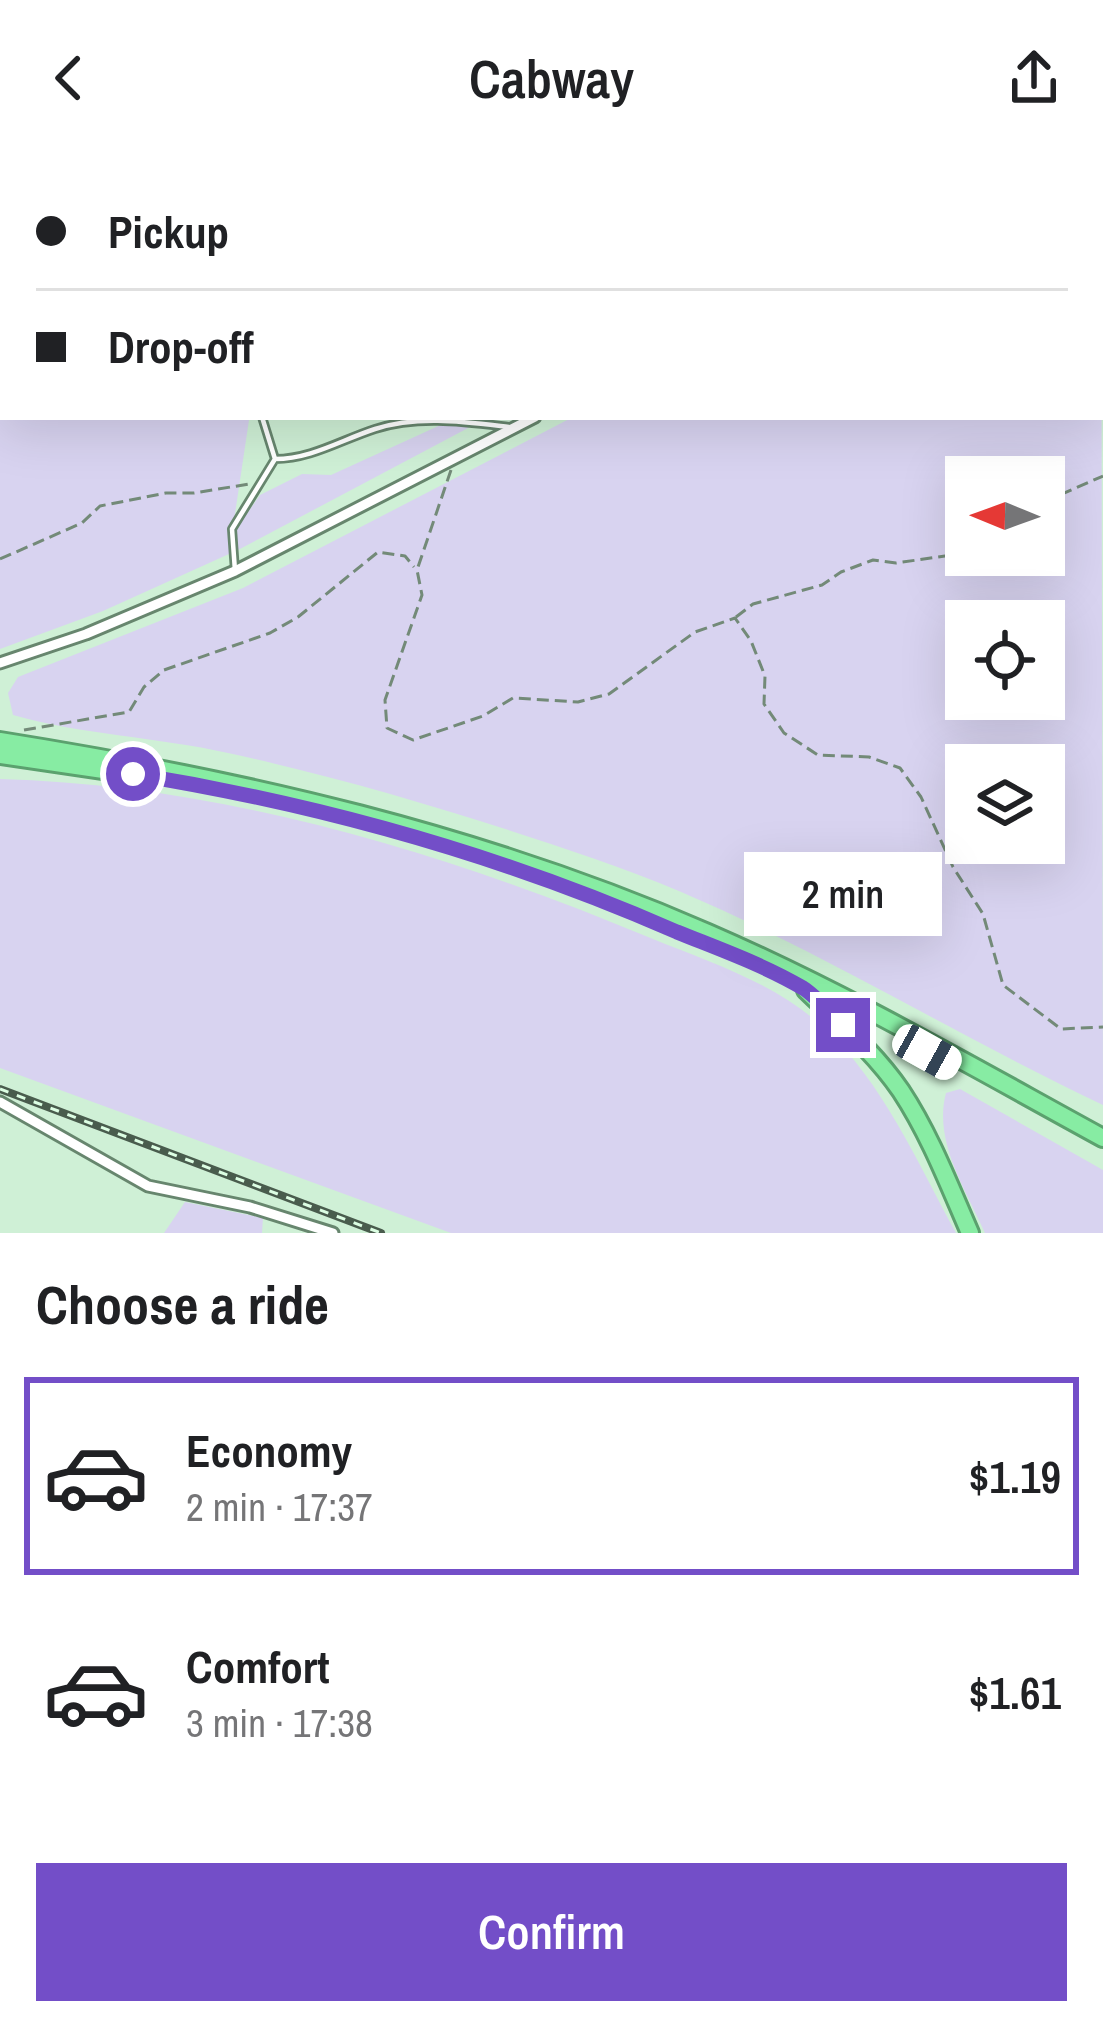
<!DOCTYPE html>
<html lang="en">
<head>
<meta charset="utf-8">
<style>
	:root { --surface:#fff; --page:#f6f6f6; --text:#202124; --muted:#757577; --line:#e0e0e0; --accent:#734ec8 }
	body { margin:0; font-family:"Archivo Narrow",sans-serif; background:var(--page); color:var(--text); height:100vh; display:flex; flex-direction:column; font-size:45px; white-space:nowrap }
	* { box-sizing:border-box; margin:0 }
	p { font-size:39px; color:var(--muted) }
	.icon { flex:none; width:66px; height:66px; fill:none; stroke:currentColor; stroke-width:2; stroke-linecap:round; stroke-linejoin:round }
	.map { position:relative; height:1077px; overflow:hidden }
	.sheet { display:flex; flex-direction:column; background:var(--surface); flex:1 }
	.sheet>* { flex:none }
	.banner { position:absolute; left:0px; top:0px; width:1104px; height:264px; box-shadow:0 12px 48px #0002; display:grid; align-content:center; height:264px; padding:0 36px; background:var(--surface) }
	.needle { width:78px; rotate:271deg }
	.buttons { position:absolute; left:945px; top:300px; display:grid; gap:24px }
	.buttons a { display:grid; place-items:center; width:120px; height:120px; border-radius:0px; background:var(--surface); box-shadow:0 12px 48px #0002; font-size:60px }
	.end { position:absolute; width:54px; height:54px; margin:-27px; border:15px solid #734ec8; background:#fff; box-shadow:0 0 0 6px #fff }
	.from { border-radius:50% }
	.bubble { position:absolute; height:84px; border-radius:0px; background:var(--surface); box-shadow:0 12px 48px #0002; font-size:39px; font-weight:600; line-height:84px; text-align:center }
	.car { position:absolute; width:36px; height:72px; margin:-36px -18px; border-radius:15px; box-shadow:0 0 9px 3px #0007; background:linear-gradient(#fff 24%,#345 0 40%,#fff 0 76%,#345 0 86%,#fff 0) }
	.banner b { display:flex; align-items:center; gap:42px; height:114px; font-size:45px }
	.banner b+b { border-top:3px solid var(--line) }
	.banner i { width:30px; height:30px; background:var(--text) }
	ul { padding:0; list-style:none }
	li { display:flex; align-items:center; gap:36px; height:198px; margin:0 24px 18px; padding:0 12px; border:6px solid transparent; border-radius:0px }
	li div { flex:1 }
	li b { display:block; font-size:45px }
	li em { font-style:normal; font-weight:600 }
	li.active { border-color:var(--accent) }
	li>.icon { width:108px; height:108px; stroke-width:1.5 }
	h2 { padding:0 36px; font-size:54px; line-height:144px }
	.button { display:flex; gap:24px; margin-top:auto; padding:24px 36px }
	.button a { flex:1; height:138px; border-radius:0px; background:var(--accent); color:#fff; font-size:48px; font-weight:600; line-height:138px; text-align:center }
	header { display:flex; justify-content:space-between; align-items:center; height:156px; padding:0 36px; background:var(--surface); font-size:54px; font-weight:600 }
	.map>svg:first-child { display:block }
	.green { fill:#d8d3f0; fill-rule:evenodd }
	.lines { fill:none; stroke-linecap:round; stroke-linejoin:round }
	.lane-casing { stroke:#67866e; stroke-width:10 }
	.street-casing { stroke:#67866e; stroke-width:15 }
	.highway-casing { stroke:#5ba16e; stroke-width:22 }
	.path { stroke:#738a78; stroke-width:3; stroke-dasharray:12 6; stroke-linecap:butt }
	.lane { stroke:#fff; stroke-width:4.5 }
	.street { stroke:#fff; stroke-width:9 }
	.highway { stroke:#87eca3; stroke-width:16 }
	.rail-casing { stroke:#495c4d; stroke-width:8 }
	.rail { stroke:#dcfee3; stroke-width:3; stroke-dasharray:9; stroke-linecap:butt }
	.route { stroke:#734ec8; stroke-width:15 }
</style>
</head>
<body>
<header><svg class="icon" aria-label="back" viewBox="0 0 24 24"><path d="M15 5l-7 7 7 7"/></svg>Cabway<svg class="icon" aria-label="share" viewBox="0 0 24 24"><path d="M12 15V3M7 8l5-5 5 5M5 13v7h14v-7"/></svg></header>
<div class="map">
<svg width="1103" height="1077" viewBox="0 0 1103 1077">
	<rect width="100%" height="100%" fill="#cff0d6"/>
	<!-- green -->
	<path class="green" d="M0 0H1042L3 3V261L249 264 229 398 103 455 0 493Z
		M1101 13 1103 949C933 869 774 764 595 703 476 662 352 624 228 597 157 581 83 579 13 559L8 537 18 521 243 432 573 261H1101ZM966 321H1044V399H966ZM1044 465V543H966V465ZM1044 609V687H966V609Z
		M445 267 470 271 238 394 236 373 260 339 302 318 331 319Z
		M0 623C224 629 447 697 653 783 710 806 777 828 823 871 883 926 917 1006 956 1077H451L0 912Z
		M960 933 1103 1014V1077H985C966 1034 933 985 946 937Z
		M185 1046 263 1062 262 1077H164Z"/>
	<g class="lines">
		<!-- lane casing -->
		<g class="lane-casing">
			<path id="lane" d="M262 261 275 303
				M235 415 232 373 275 303C311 303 341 284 375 273 418 259 466 266 509 271"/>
		</g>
		<!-- street casing -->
		<g class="street-casing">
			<path id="street" d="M1082 3 1093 0
				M0 507 86 478 235 415 535 261
				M0 946 148 1030 250 1051 333 1077"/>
		</g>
		<!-- highway casing -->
		<g class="highway-casing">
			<path id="highway" d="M0 585C244 624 481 678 708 777 844 836 973 911 1103 982
				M0 599 117 616
				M806 834C839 866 875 897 901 935 930 979 949 1029 970 1077"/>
		</g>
		<!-- path -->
		<path class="path" d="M11 0 14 3
			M247 0V3
			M468 0V3
			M695 3 701 0
			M0 247 3 245
			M451 314 417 414 422 439 385 544 387 572 413 584 483 560 513 542 578 546 609 538 695 476 735 462 751 485 765 520 764 548 784 577 818 599 869 601 900 612 921 641 953 711 983 758 1003 829 1061 873 1103 871
			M1044 346 1103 320
			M0 403 82 367 100 350 166 337H194L249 328
			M736 461 753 448 822 429 841 416 873 404 896 407 966 397
			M24 574 129 556 144 531 164 514 270 477 298 461 378 396 405 400 414 411"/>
		<!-- lane -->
		<use href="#lane" class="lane"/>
		<!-- street -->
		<use href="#street" class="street"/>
		<!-- highway -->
		<use href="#highway" class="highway"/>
		<!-- rail casing -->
		<g class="rail-casing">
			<path id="rail" d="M0 933 381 1077"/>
		</g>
		<!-- rail -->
		<use href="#rail" class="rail"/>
	</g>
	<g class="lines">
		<!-- route -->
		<path class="route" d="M133 618C319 648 504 700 677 776 719 793 764 809 803 832 817 841 830 857 843 869"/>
	</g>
</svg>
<div class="buttons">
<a><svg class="needle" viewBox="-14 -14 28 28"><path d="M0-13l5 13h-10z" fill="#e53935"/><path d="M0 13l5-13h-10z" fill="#757577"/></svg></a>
<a><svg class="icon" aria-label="locate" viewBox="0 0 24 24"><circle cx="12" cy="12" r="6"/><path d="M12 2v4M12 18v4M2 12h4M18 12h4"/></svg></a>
<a><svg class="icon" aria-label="layers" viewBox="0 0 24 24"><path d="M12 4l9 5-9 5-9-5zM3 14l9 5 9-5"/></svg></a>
</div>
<i class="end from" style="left:133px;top:618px"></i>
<i class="end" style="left:843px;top:869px"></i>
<div class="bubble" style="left:744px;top:696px;width:198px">2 min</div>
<i class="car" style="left:927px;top:896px;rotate:119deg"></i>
<div class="banner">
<b><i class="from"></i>Pickup</b>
<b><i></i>Drop-off</b>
</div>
</div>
<section class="sheet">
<h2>Choose a ride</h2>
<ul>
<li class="active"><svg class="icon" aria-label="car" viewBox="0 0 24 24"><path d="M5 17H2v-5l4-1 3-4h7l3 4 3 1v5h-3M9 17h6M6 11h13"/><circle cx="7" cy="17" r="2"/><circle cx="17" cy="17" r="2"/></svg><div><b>Economy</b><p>2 min · 17:37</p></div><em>$1.19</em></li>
<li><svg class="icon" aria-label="car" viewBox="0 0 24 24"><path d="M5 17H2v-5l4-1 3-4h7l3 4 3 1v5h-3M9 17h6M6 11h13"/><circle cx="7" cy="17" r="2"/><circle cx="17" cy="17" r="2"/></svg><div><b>Comfort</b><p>3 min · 17:38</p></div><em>$1.61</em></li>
</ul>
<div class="button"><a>Confirm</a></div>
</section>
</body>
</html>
